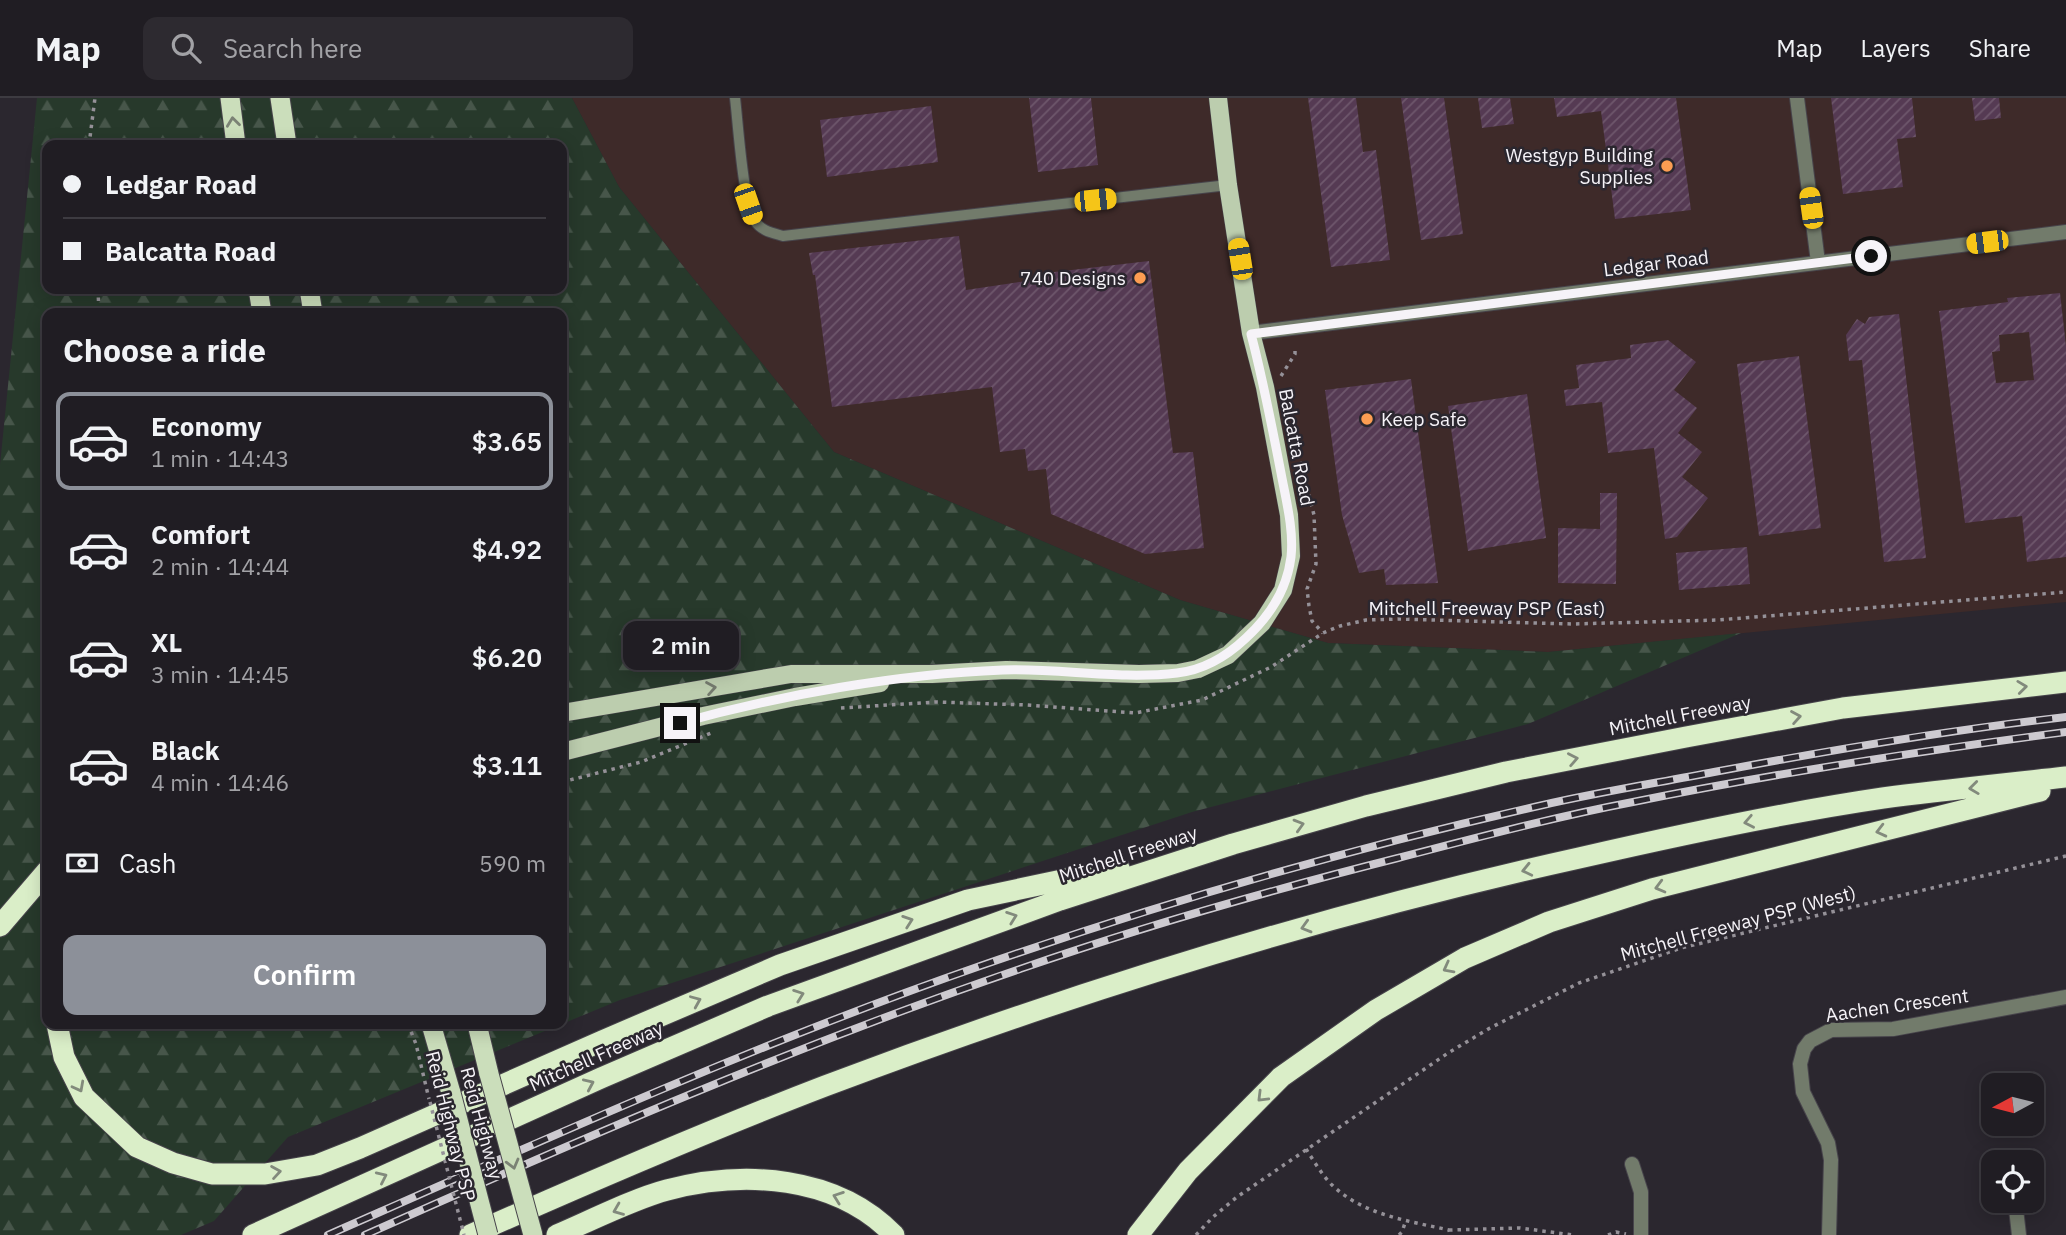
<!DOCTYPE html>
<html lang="en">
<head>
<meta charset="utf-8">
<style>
	:root { --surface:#201d23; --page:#2d2a30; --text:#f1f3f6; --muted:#a2a2a6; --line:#3d3b41; --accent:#8c9099 }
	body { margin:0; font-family:"IBM Plex Sans",sans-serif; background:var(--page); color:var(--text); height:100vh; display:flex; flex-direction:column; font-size:26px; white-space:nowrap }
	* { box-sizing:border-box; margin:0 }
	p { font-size:23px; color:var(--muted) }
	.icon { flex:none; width:38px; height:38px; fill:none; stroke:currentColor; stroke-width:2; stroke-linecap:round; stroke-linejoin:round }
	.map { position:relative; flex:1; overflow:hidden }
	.drawer { position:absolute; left:42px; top:210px; width:525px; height:721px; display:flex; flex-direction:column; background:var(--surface); border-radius:14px; box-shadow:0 4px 18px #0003,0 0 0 2px var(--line) }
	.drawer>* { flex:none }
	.banner { position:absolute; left:42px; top:42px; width:525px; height:154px; border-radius:14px; box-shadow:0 4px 18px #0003,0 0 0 2px var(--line); display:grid; align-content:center; height:154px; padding:0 21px; background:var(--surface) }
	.needle { width:46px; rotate:263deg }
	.fabs { position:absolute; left:1981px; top:975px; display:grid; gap:14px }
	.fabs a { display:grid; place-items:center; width:63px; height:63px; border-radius:14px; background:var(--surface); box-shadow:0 4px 18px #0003,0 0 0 2px var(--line); font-size:35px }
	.end { position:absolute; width:32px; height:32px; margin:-16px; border:9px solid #f6f3f8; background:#111; box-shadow:0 0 0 4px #111 }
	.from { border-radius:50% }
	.bubble { position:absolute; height:49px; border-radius:14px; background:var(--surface); box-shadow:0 4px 18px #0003,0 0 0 2px var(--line); font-size:23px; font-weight:600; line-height:49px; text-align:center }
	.car { position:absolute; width:21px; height:42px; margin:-21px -10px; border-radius:9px; box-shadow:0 0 5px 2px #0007; background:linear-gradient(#f5c518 24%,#345 0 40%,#f5c518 0 76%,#345 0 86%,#f5c518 0) }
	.banner b { display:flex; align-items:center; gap:24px; height:66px; font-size:26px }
	.banner b+b { border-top:2px solid var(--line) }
	.banner i { width:18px; height:18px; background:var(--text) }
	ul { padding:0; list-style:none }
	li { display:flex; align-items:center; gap:21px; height:98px; margin:0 14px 10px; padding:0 7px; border:4px solid transparent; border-radius:14px }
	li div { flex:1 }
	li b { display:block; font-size:26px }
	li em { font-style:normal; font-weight:600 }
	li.on { border-color:var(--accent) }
	li>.icon { width:63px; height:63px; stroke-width:1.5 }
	h2 { padding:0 21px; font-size:32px; line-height:84px }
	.pay { display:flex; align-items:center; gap:18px; height:77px; padding:0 21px; font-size:26px }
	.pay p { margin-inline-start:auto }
	.action { display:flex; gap:14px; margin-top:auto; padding:14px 21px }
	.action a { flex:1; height:80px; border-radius:14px; background:var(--accent); color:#fff; font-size:28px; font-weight:600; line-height:80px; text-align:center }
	header { display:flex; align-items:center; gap:42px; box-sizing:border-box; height:98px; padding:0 35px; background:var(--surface); border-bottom:2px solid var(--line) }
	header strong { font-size:33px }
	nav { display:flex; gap:38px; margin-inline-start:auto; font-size:24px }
	.search { width:490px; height:63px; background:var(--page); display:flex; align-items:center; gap:18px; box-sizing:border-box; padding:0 24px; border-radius:14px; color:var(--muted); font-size:26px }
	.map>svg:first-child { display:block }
	.industrial { fill:#3e2a29 }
	.forest { fill:url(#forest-firs); fill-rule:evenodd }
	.building { fill:url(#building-hatch); fill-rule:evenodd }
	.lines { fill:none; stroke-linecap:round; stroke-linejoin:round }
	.service-casing { stroke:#47444b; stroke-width:12 }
	.minor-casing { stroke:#47444b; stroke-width:16 }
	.primary-casing { stroke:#47444b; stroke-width:19 }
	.trunk-casing { stroke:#47444b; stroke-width:21 }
	.motorway-casing { stroke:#47444b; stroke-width:23 }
	.path { stroke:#959198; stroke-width:3.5; stroke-dasharray:3.5 5; stroke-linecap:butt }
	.service { stroke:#727b6b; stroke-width:10 }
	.minor { stroke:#727b6b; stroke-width:14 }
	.primary { stroke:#bccdae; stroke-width:18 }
	.trunk { stroke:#cbdebb; stroke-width:19 }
	.motorway { stroke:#daeec8; stroke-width:21 }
	.rail-casing { stroke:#cdcad0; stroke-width:8 }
	.rail { stroke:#2b272f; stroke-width:5; stroke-dasharray:16; stroke-linecap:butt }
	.trunk-bridge-casing { stroke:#47444b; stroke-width:21; stroke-linecap:butt }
	.path-bridge { stroke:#959198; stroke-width:3.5; stroke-dasharray:3.5 5; stroke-linecap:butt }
	.trunk-bridge { stroke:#cbdebb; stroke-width:19 }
	.oneway { stroke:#7b8275 }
	.oneway2 { stroke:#828a7c }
	.oneway3 { stroke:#747a6e }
	.route { stroke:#f6f3f8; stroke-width:9 }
	.poi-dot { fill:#fc9d52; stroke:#2b272f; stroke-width:2.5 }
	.labels { text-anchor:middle; stroke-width:5; stroke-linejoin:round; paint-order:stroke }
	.poi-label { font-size:19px; fill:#f6f3f8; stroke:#2b272f; text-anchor:end }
	.street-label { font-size:19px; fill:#f6f3f8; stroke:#2b272f }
</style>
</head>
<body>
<header>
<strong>Map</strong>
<div class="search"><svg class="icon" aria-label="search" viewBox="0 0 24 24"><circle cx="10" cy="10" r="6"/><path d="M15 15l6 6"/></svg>Search here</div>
<nav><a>Map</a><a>Layers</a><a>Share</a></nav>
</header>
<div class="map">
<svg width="2066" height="1137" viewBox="0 0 2066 1137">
	<defs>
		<pattern id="forest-firs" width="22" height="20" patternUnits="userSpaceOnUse" patternTransform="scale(1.75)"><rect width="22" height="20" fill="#27392b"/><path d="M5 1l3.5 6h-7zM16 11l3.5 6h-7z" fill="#47564a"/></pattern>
		<pattern id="building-hatch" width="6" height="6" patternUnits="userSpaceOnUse" patternTransform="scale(1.75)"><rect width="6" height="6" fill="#553a53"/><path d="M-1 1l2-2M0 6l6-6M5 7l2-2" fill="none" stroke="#6e576c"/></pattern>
	</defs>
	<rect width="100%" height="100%" fill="#2b272f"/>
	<!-- industrial -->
	<path class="industrial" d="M572 0H2066V504L1548 554 1328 545 1180 502 834 354 619 89Z"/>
	<!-- forest -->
	<path class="forest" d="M37 0H572L619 89 834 354 1180 502 1328 545 1548 554 1741 535 1528 626 1192 714 620 902 288 1039 214 1123 181 1137H0V367ZM47 47H562V191H47ZM47 215H562V926H47Z"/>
	<!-- building -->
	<path class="building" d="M1029 0H1091L1098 67 1038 74Z
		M1308 0H1356L1363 54 1376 52 1390 162 1331 169Z
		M1401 0H1444L1463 136 1421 142Z
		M1478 0H1510L1514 26 1482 30Z
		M1554 0H1676L1691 112 1615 121 1601 13 1557 19Z
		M1831 0H1912L1916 39 1897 41 1903 89 1843 96Z
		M1972 0H1999L2001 20 1975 23Z
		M931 8 938 64 827 79 820 22Z
		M959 138 966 192 1046 180V175L1149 163 1173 355 1193 354 1204 450 1145 456 1051 416 1046 371 1028 373 1025 351 1000 354 992 289 832 309 815 177H813L809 155Z
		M2060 195 2066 248V459L2027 464 2022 418 1965 425 1939 213 2008 204 2007 200ZM2029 234 2034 282 1996 285 1992 254 2000 253 1999 237Z
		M1899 216 1926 460 1884 464 1862 262 1849 263 1846 237 1857 221 1865 226 1869 219Z
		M1668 242 1696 264 1674 292 1697 310 1678 335 1702 354 1682 379 1708 400 1677 439 1665 441 1654 350 1608 355 1602 304 1566 308 1564 292 1579 290 1576 267 1631 260 1630 247Z
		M1799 258 1821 430 1759 438 1737 266Z
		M1411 281 1438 485 1386 487 1384 471 1359 475 1342 417 1325 292Z
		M1527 296 1546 440 1468 453 1448 308Z
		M1600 395H1617L1616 486 1558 485V430L1600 431Z
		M1747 449 1750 486 1679 492 1676 455Z"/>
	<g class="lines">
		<!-- service casing -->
		<g class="service-casing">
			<path id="service" d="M735 0C738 24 743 107 755 123 761 133 773 135 783 138L1228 87"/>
		</g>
		<!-- minor casing -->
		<g class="minor-casing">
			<path id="minor" d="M1797 0 1818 164
				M1251 235 2066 134
				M2010 1058 2011 1064
				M1632 1066 1641 1094V1137
				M2015 1102 2019 1137
				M1829 1137 1831 1062 1828 1045 1803 994 1800 966 1804 951 1810 943 1831 932 1893 931 2066 899"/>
		</g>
		<!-- primary casing -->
		<g class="primary-casing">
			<path id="primary" d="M562 615 791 576H932L1006 572 1139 576 1178 575 1198 571 1228 557 1262 525 1283 492 1291 458 1289 417 1265 289 1251 235 1228 87 1218 0
				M562 654 703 618 795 599 880 585"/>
		</g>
		<!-- trunk casing -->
		<g class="trunk-casing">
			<path id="trunk" d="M230 0 236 47
				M280 0 287 47
				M258 191 262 215
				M309 191 313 215
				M431 926 451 995
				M477 926 489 976"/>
		</g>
		<!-- motorway casing -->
		<g class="motorway-casing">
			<path id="motorway" d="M0 828 47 773
				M57 926 64 959 84 999 137 1049 173 1065 212 1076H265L317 1067 360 1050 602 943 780 867 968 802 1119 770
				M253 1137 601 980 768 908 1060 802 1233 746 1366 708 1506 674 1686 639 1843 610 2066 584
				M470 1137C587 1085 705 1034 825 988 1071 895 1322 817 1579 760 1679 737 1781 715 1883 700 1944 692 2005 686 2066 679
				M557 1137C590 1123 633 1101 667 1092 744 1072 836 1077 894 1137
				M1138 1137 1188 1073 1281 979 1376 912 1465 860 1549 824 1652 791 2040 693"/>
		</g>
		<!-- path -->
		<path class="path" d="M89 47 95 0
			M98 191 99 215
			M1281 278 1295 256V250
			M1294 339 1314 417 1316 466 1307 491 1309 508 1312 523 1323 535
			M841 610 936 604 1027 607 1135 615 1202 602 1271 569 1323 535 1340 528 1366 522 1398 521 1572 526 1718 522 2066 494
			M562 684 641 664 711 635
			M408 926 416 946 429 1001
			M1306 1051C1314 1063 1322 1077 1332 1087 1363 1117 1409 1123 1449 1132L1450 1137
			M1449 1132 1520 1130 1573 1137
			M1196 1137 1213 1119 1237 1099 1448 955 1490 930 1579 885 1681 850 2066 758
			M1399 1137 1402 1134 1406 1122
			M1608 1137 1616 1134 1626 1136"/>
		<!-- service -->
		<use href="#service" class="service"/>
		<!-- minor -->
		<use href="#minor" class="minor"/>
		<!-- primary -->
		<use href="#primary" class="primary"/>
		<!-- trunk -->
		<use href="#trunk" class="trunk"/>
		<!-- motorway -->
		<use href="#motorway" class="motorway"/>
		<!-- rail casing -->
		<g class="rail-casing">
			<path id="rail" d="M328 1137C543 1042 758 945 980 868 1162 805 1355 749 1543 707 1599 694 1657 685 1714 674 1831 652 1948 632 2066 619
				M365 1137C581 1041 797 947 1020 871 1144 828 1271 792 1398 760 1476 740 1554 719 1633 704 1776 675 1921 653 2066 634"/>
		</g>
		<!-- rail -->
		<use href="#rail" class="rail"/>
		<!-- trunk-bridge casing -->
		<g class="trunk-bridge-casing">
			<path id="trunk-bridge" d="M489 976 533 1137
				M451 995 488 1137"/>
		</g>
		<!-- path-bridge -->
		<path class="path-bridge" d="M430 1004 464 1137"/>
		<!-- trunk-bridge -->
		<use href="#trunk-bridge" class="trunk-bridge"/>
	</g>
	<!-- one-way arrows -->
	<defs><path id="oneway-chevron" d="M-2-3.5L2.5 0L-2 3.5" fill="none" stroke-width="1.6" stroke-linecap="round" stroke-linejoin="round" transform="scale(1.75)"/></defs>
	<g class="oneway">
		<use href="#oneway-chevron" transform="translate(233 24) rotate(-97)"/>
		<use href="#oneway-chevron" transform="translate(513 1066) rotate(75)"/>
	</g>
	<g class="oneway2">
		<use href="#oneway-chevron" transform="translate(2022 589) rotate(-7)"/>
		<use href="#oneway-chevron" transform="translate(1796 619) rotate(-10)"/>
		<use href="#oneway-chevron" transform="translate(1573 661) rotate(-11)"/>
		<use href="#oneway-chevron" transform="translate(1974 690) rotate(173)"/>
		<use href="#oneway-chevron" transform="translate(1749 724) rotate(169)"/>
		<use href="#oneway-chevron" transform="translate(1299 727) rotate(-16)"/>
		<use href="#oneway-chevron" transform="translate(1881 733) rotate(166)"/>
		<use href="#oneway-chevron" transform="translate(1527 772) rotate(167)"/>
		<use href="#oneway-chevron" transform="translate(1660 789) rotate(165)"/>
		<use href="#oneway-chevron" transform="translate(1012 819) rotate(-20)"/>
		<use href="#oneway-chevron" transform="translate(908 823) rotate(-19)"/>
		<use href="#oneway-chevron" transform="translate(1306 829) rotate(164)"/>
		<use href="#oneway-chevron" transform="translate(1448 870) rotate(152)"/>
		<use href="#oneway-chevron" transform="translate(799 897) rotate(-20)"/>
		<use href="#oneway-chevron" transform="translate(696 903) rotate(-23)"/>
		<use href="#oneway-chevron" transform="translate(589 986) rotate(-24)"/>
		<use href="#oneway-chevron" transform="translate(79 989) rotate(62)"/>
		<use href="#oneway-chevron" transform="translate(1262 999) rotate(135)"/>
		<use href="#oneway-chevron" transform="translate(276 1074) rotate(-9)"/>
		<use href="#oneway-chevron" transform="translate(382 1079) rotate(-25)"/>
		<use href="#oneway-chevron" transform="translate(838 1099) rotate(-160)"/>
		<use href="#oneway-chevron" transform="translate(618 1112) rotate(158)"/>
	</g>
	<use class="oneway3" href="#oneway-chevron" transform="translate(711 590) rotate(-10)"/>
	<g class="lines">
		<!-- route -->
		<path class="route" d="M680 625C780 597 898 576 1003 572 1060 570 1119 582 1177 575 1204 572 1227 558 1246 540 1270 518 1287 491 1291 459 1294 432 1286 402 1281 375 1272 328 1263 282 1251 236L1871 158"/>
	</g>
	<!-- markers -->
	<g class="poi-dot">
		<circle cx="1667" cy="68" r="7"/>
		<circle cx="1140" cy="180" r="7"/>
		<circle cx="1367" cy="321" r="7"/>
	</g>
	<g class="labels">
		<!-- poi labels -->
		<g class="poi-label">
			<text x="1653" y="64">Westgyp Building<tspan x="1653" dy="22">Supplies</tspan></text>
			<text x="1126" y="187">740 Designs</text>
			<text x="1381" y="328" text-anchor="start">Keep Safe</text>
		</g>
		<!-- street labels -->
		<g class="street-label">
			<text transform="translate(1656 165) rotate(-7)" y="7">Ledgar Road</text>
			<text transform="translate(1297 349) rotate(79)" y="7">Balcatta Road</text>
			<text x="1487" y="517">Mitchell Freeway PSP (East)</text>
			<text transform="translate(1680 617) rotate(-11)" y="7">Mitchell Freeway</text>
			<text transform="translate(1128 756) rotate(-18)" y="7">Mitchell Freeway</text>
			<text transform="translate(1738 825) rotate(-15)" y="7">Mitchell Freeway PSP (West)</text>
			<text transform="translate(1897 907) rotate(-8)" y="7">Aachen Crescent</text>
			<text transform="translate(596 958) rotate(-24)" y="7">Mitchell Freeway</text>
			<text transform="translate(482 1025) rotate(75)" y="7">Reid Highway</text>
			<text transform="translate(451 1028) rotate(76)" y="7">Reid Highway PSP</text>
		</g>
	</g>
</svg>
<div class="fabs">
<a><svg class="needle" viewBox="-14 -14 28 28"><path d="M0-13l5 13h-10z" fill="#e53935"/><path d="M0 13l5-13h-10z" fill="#a2a2a6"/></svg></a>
<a><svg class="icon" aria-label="locate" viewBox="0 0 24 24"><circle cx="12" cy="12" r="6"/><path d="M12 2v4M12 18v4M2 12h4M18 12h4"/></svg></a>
</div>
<i class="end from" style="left:1871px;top:158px"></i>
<i class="end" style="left:680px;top:625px"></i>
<div class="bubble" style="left:623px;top:523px;width:116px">2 min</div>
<i class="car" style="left:1095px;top:102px;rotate:84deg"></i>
<i class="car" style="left:748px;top:106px;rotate:161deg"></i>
<i class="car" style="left:1811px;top:110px;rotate:352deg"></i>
<i class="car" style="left:1987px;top:144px;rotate:263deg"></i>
<i class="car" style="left:1240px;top:161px;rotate:351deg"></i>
<div class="banner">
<b><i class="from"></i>Ledgar Road</b>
<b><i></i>Balcatta Road</b>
</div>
<section class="drawer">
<h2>Choose a ride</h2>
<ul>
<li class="on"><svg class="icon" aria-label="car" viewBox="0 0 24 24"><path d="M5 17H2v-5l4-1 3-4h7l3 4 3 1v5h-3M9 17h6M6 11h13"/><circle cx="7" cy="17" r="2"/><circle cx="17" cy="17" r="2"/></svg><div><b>Economy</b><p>1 min · 14:43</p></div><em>$3.65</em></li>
<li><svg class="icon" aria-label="car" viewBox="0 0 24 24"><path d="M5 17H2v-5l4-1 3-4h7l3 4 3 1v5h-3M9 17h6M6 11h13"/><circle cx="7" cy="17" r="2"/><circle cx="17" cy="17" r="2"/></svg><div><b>Comfort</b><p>2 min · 14:44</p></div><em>$4.92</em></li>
<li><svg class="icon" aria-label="car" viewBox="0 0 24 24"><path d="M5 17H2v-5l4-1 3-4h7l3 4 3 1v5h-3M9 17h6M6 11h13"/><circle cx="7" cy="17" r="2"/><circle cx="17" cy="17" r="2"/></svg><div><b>XL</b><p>3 min · 14:45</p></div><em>$6.20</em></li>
<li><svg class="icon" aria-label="car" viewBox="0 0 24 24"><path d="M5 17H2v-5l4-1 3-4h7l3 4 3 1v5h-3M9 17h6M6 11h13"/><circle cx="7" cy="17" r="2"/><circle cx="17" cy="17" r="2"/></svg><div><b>Black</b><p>4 min · 14:46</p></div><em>$3.11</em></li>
</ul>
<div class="pay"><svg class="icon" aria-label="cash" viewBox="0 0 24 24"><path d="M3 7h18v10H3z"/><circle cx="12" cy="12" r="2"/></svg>Cash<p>590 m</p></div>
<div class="action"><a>Confirm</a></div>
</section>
</div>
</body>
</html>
